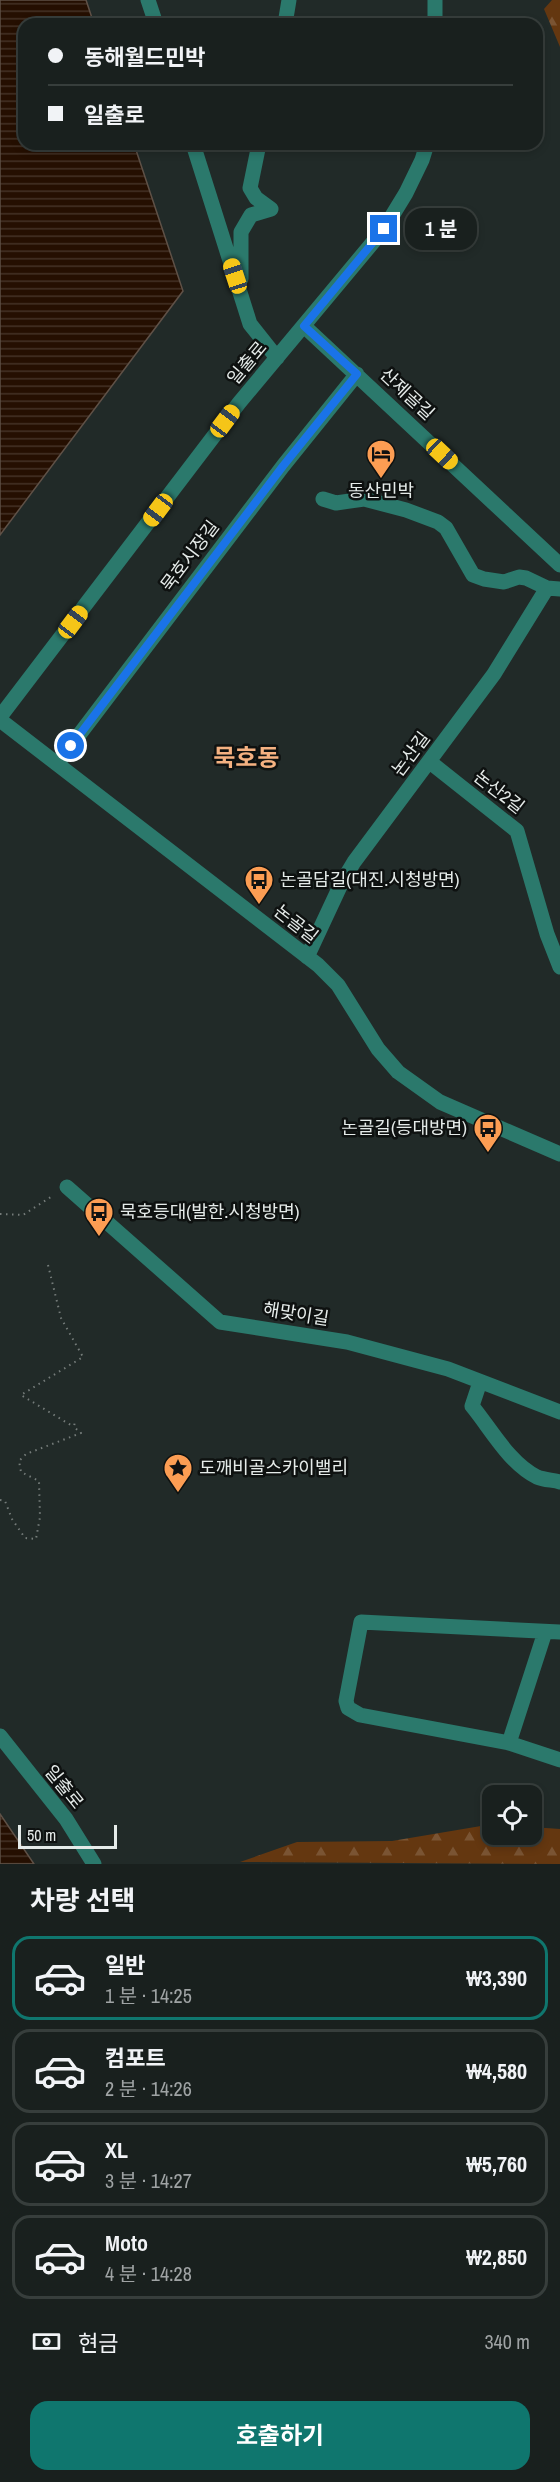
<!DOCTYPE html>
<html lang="ko">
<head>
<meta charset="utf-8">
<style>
	:root { --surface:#19201e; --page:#222827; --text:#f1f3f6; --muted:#9fa3a4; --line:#373e3c; --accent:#0f766e }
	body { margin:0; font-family:"Archivo Narrow","Noto Sans KR",sans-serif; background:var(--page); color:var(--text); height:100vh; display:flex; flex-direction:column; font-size:22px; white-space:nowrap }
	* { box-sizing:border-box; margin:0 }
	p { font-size:20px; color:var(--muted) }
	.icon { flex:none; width:33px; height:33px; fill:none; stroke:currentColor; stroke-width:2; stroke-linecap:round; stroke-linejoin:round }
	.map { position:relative; height:1864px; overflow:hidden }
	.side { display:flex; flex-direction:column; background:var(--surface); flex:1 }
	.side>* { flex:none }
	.banner { position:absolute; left:18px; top:18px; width:525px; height:132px; border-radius:18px; box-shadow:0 3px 9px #0003,0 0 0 2px var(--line); display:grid; align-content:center; height:132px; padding:0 30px; background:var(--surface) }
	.controls { position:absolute; left:482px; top:1785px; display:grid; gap:12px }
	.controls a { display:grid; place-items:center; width:60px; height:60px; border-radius:12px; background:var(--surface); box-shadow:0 3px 9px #0003,0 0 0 2px var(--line); font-size:30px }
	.scale { position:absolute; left:18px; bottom:15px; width:99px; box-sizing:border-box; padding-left:6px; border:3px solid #e5ebe9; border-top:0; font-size:16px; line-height:21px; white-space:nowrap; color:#e5ebe9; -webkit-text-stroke:4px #0e1110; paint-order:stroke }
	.end { position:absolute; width:27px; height:27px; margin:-14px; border:8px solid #1a73e8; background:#fff; box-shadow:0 0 0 3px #fff }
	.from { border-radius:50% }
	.bubble { position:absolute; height:42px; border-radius:18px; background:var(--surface); box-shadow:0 3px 9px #0003,0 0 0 2px var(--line); font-size:20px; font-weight:700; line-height:42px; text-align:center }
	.car { position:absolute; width:18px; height:36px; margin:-18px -9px; border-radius:8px; box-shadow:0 0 4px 2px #0007; background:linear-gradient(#f5c518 24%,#345 0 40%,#f5c518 0 76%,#345 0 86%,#f5c518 0) }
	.banner b { display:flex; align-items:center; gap:21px; height:57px; font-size:22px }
	.banner b+b { border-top:2px solid var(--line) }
	.banner i { width:15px; height:15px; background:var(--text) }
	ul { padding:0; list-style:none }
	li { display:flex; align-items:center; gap:18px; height:84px; margin:0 12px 9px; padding:0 18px; border:3px solid var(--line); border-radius:18px }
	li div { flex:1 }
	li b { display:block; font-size:22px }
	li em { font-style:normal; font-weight:700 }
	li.current { border-color:var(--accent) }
	li>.icon { width:54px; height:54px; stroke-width:1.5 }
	h2 { padding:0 30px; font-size:27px; line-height:72px }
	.pay { display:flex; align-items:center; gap:15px; height:66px; padding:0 30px; font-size:22px }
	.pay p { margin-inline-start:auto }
	.primary-button { display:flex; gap:12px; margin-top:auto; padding:12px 30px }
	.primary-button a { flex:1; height:69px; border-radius:18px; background:var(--accent); color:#fff; font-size:24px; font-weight:700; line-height:69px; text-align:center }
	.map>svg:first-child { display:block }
	.forest { fill:url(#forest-firs) }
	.water { fill:url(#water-rules); stroke:#5f5147; stroke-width:1.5 }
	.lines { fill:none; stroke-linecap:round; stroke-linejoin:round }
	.path { stroke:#757c7a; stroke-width:2; stroke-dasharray:1.5 4.5; stroke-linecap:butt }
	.minor { stroke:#2b796c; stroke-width:15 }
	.route { stroke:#1a73e8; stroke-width:8 }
	.labels { text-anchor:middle; stroke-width:5; stroke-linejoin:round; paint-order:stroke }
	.street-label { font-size:18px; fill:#e5ebe9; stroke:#0e1110 }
	.poi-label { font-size:18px; fill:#e5ebe9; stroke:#0e1110; text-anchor:start }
	.district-label { font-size:24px; font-weight:bold; fill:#f4b181; stroke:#0e1110 }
</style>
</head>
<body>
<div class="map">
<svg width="560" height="1864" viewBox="0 0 560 1864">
	<defs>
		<pattern id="forest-firs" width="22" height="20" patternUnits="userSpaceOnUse" patternTransform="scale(1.5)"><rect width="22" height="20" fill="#643710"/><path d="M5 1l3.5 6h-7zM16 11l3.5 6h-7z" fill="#7a5433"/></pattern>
		<pattern id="water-rules" width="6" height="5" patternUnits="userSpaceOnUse" patternTransform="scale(1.5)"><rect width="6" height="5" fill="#250f01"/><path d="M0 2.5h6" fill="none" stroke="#443226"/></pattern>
	</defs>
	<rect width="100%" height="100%" fill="#212a28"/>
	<!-- forest -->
	<path class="forest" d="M552 0H560V47L544 9Z
		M481 1826H492V1834H531V1827L560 1829V1864L240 1862 297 1842 392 1841Z"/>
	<!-- water -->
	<path class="water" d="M0 0H86L94 24H24V144H134L183 291 0 535Z
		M0 1814 34 1864H0Z"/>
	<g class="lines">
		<!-- path -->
		<path class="path" d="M0 1214 23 1215 54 1195
			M48 1265 61 1318 83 1357 21 1395 74 1427
			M0 1500 5 1501 12 1519 25 1538 36 1539 40 1517 39 1481 21 1472 19 1461 26 1454 81 1433 74 1427 75 1421"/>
		<!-- minor -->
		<path class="minor" d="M148 0 156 24
			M435 0V24
			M285 24 289 0
			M193 144 250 324 277 358
			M259 144 250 188 256 198 271 209
			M241 279V232L251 215 271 209
			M304 326 560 565
			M323 499 336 503 364 499 406 510 438 522 446 528 473 575 484 579 504 582 519 577 526 578 547 588
			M0 717 239 403 384 229 406 193 422 160 427 144
			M0 720 318 965 338 985 378 1049 398 1072 440 1102 560 1154
			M430 762 517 831 547 934 560 967
			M57 764 283 466 357 374
			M307 957 342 882 354 862 494 674 547 588 560 589
			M67 1187 220 1322 347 1342 448 1369 560 1412
			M480 1382 472 1406C491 1429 509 1463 537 1477 544 1480 553 1480 560 1482
			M560 1632 361 1622 346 1701 348 1708 360 1715 509 1743 560 1760
			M0 1736 66 1819 94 1864
			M509 1743 545 1632"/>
	</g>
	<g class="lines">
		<!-- route -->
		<path class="route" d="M71 746 283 466 357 374 304 326 384 229"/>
	</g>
	<!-- icons -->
	<defs>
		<g id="hotel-pin" transform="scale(1.5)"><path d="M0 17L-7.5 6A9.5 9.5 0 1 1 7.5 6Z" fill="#fc9d53" stroke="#0e1110"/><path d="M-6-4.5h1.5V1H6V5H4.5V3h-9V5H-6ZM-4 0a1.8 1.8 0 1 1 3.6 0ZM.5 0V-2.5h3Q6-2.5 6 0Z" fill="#111"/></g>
		<g id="bus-pin" transform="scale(1.5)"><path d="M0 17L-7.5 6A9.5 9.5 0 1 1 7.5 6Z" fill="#fc9d53" stroke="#0e1110"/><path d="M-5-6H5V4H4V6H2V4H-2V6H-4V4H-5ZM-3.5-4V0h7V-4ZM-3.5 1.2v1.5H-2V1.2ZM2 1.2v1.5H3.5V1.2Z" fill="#111"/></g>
		<g id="sight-pin" transform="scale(1.5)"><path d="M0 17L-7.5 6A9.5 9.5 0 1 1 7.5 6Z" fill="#fc9d53" stroke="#0e1110"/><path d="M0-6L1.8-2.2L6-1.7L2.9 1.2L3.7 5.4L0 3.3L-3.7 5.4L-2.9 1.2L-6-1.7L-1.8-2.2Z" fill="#111"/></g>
	</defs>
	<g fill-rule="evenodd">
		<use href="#hotel-pin" x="381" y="454"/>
		<use href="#bus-pin" x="259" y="880"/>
		<use href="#bus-pin" x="488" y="1128"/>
		<use href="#bus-pin" x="99" y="1212"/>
		<use href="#sight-pin" x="178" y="1468"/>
	</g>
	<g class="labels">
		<!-- street labels -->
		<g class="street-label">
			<text transform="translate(247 363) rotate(-50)" y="6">일출로</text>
			<text transform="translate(407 394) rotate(43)" y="6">산제골길</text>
			<text transform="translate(190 556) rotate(-53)" y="6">묵호시장길</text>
			<text transform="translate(411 754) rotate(-53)" y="6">논산길</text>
			<text transform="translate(499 792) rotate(38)" y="6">논산2길</text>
			<text transform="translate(296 924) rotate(38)" y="6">논골길</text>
			<text transform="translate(296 1314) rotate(9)" y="6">해맞이길</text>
			<text transform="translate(64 1787) rotate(51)" y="6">일출로</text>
		</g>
		<!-- poi labels -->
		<g class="poi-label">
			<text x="381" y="497" text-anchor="middle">동산민박</text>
			<text x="280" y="886">논골담길(대진.시청방면)</text>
			<text x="467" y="1134" text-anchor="end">논골길(등대방면)</text>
			<text x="120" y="1218">묵호등대(발한.시청방면)</text>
			<text x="199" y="1474">도깨비골스카이밸리</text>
		</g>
		<!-- district labels -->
		<g class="district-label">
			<text x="246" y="766">묵호동</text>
		</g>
	</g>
</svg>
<div class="controls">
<a><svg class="icon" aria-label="locate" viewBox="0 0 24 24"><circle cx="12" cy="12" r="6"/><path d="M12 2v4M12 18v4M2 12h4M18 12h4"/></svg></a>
</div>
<div class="scale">50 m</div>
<i class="end from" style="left:71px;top:746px"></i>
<i class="end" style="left:384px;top:229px"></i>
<div class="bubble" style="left:405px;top:208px;width:72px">1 분</div>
<i class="car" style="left:235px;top:276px;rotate:342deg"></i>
<i class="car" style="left:225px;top:421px;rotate:37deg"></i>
<i class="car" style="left:442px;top:454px;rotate:133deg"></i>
<i class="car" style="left:158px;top:510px;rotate:217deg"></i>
<i class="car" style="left:73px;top:622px;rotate:37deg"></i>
<div class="banner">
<b><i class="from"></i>동해월드민박</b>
<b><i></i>일출로</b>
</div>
</div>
<section class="side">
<h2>차량 선택</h2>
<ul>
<li class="current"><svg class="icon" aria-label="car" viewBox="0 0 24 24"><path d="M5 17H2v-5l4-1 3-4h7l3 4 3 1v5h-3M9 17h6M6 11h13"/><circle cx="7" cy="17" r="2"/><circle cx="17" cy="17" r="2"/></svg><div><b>일반</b><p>1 분 · 14:25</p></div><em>₩3,390</em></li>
<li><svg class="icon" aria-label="car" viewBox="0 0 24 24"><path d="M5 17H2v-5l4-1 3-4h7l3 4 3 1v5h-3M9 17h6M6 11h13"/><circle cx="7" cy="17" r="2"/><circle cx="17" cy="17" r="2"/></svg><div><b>컴포트</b><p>2 분 · 14:26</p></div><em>₩4,580</em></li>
<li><svg class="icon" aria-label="car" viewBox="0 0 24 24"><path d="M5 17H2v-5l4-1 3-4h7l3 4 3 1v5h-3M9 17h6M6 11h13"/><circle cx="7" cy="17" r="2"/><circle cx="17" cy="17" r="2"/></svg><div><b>XL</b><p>3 분 · 14:27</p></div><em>₩5,760</em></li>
<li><svg class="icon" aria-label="car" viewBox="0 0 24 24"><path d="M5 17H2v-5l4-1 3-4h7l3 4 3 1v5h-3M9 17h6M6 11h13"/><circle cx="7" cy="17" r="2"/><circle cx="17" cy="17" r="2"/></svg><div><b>Moto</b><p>4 분 · 14:28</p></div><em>₩2,850</em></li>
</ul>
<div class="pay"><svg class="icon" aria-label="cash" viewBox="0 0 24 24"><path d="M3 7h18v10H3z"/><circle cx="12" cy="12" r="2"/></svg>현금<p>340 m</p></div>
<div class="primary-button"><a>호출하기</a></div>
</section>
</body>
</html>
